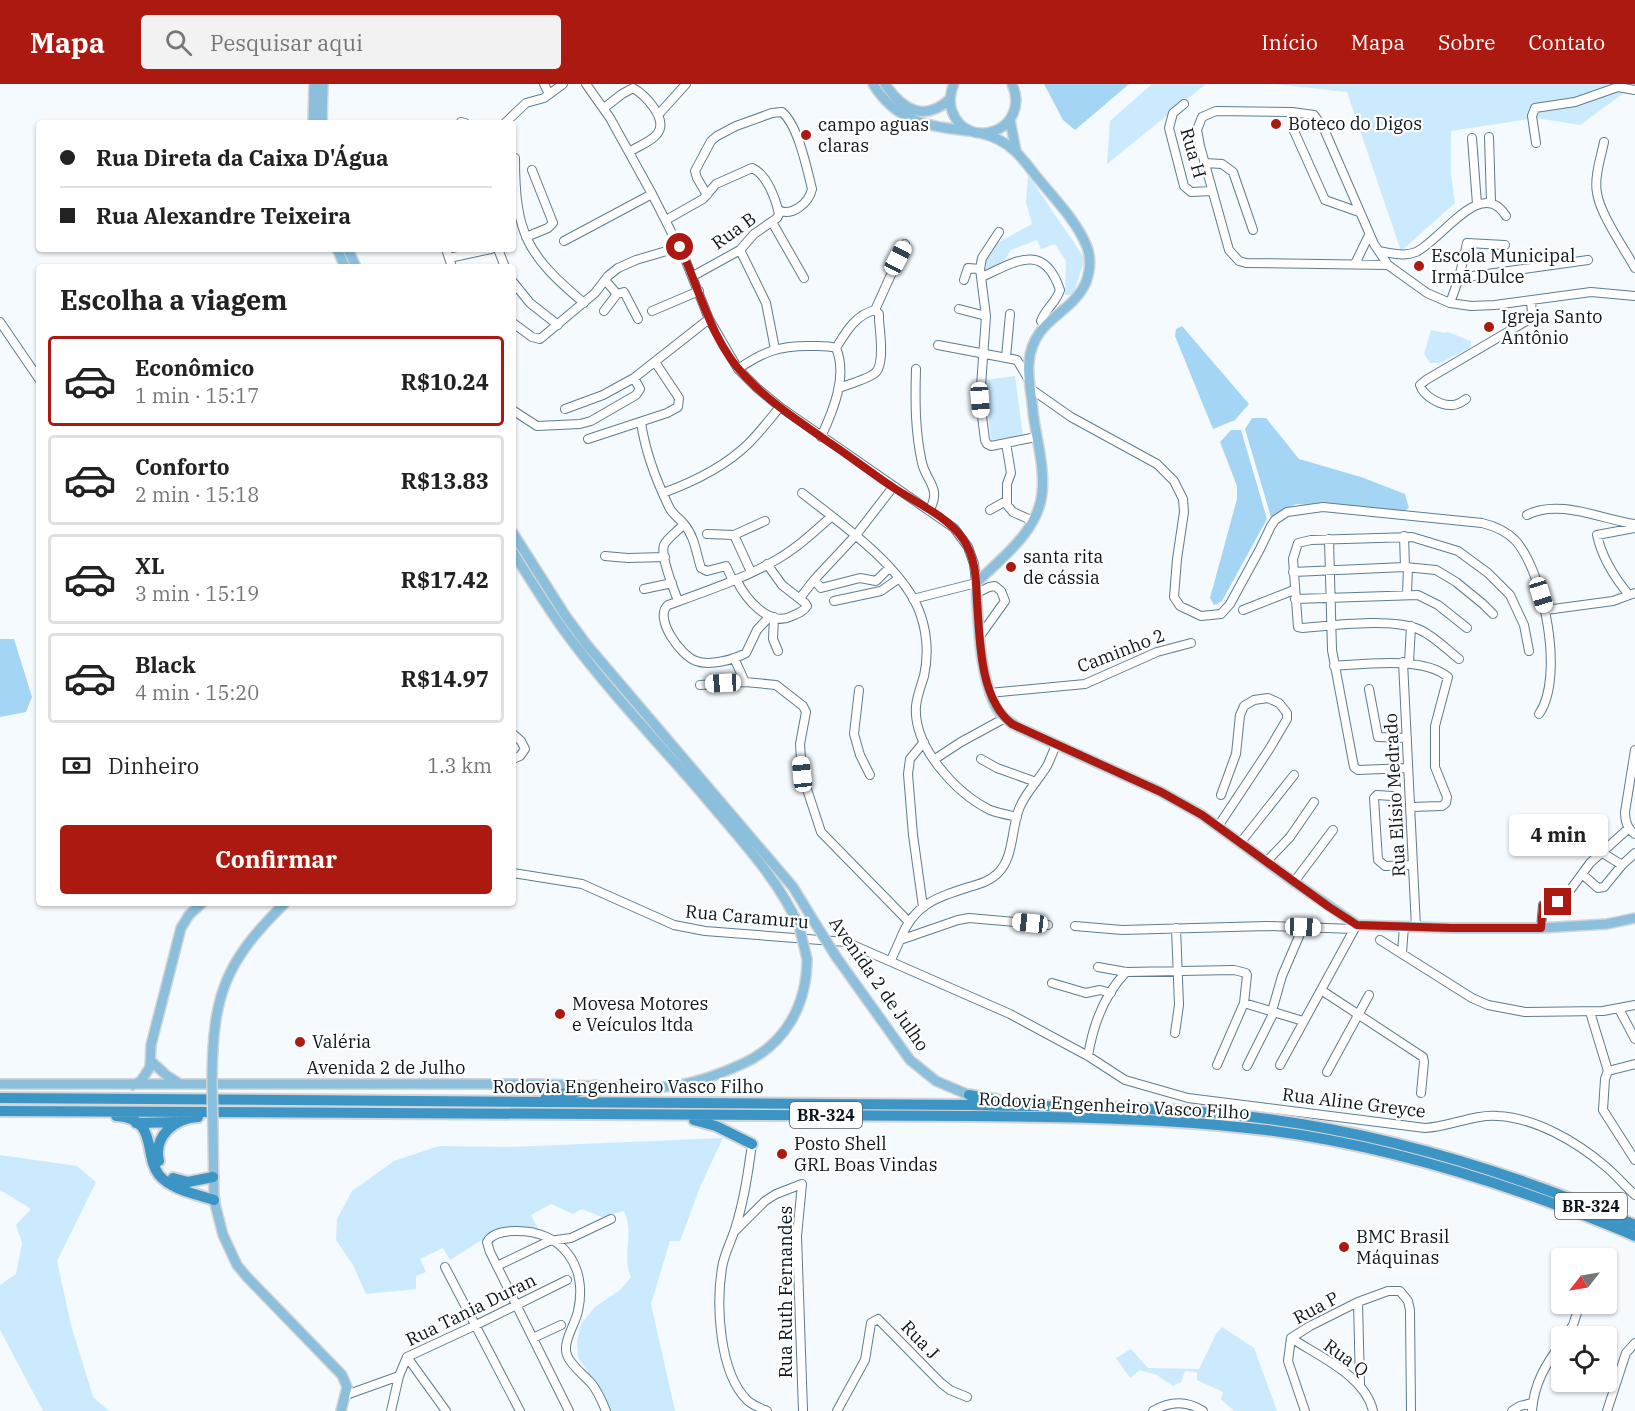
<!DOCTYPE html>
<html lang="pt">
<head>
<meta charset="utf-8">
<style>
	:root { --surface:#fff; --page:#f2f2f2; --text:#222; --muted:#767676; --line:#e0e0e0; --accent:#ab1911 }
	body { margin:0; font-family:"IBM Plex Serif",serif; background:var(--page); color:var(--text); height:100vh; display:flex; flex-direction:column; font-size:22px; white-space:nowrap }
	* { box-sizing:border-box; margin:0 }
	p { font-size:20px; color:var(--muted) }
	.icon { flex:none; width:33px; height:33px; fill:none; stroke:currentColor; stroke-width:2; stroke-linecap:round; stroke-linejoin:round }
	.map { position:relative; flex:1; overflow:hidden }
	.sheet { position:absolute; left:36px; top:180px; width:480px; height:642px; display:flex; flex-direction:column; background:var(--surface); border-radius:6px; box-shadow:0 2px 4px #0004 }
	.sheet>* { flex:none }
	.banner { position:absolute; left:36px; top:36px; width:480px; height:132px; border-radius:6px; box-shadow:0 2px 4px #0004; display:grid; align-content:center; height:132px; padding:0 24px; background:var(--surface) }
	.needle { width:39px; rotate:239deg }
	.tools { position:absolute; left:1551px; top:1164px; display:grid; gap:12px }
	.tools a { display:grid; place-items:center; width:66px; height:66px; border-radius:6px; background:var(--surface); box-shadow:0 2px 4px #0004; font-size:30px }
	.end { position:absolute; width:27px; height:27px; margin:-14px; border:8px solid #ab1911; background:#fff; box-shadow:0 0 0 3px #fff }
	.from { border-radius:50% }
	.bubble { position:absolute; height:42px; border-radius:6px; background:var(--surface); box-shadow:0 2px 4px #0004; font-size:20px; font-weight:700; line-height:42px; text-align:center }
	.car { position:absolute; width:18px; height:36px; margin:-18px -9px; border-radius:8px; box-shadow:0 0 4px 2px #0007; background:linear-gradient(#fff 24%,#345 0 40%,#fff 0 76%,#345 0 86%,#fff 0) }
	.banner b { display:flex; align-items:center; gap:21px; height:57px; font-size:22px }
	.banner b+b { border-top:2px solid var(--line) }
	.banner i { width:15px; height:15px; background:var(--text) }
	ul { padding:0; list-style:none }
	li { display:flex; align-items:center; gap:18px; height:90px; margin:0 12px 9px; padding:0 12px; border:3px solid var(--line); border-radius:6px }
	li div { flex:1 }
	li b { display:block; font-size:22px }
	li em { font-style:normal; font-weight:700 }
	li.active { border-color:var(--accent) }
	li>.icon { width:54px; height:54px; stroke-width:1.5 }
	h2 { padding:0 24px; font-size:27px; line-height:72px }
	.pay { display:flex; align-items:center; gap:15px; height:66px; padding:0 24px; font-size:22px }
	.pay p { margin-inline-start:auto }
	.cta { display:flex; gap:12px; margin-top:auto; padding:12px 24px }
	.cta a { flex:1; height:69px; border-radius:6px; background:var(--accent); color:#fff; font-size:24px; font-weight:700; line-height:69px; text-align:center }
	header { display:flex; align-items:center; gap:36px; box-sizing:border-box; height:84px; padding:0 30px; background:var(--accent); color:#fff }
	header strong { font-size:28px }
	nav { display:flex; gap:33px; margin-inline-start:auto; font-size:21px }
	.search { width:420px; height:54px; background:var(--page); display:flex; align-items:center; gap:15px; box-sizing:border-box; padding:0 21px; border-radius:6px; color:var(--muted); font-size:22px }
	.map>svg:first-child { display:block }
	.green { fill:#cbeafe }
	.water { fill:#a4d5f4 }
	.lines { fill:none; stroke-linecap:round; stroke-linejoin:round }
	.minor-casing { stroke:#5f7c8e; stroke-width:10 }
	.major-casing { stroke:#d3d5d6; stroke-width:12 }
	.highway-casing { stroke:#d3d5d6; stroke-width:14 }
	.minor { stroke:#fff; stroke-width:8 }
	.major { stroke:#8bbfdc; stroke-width:9 }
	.highway { stroke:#3d95c5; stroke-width:10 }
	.major-bridge-casing { stroke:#d3d5d6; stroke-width:12; stroke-linecap:butt }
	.major-bridge { stroke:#8bbfdc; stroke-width:9 }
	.route { stroke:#ab1911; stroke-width:8 }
	.poi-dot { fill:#ab1911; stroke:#fff; stroke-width:2 }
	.labels { text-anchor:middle; stroke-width:4.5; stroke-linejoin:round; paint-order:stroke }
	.shield { fill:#fff; stroke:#545c61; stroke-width:1.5 }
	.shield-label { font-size:16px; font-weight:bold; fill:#0b161d }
	.poi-label { font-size:18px; fill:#0b161d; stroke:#fff; text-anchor:start }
	.street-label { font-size:18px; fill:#0b161d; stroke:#fff }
</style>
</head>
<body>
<header>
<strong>Mapa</strong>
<div class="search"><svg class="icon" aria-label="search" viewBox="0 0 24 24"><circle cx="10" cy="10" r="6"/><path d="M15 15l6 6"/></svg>Pesquisar aqui</div>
<nav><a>Início</a><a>Mapa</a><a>Sobre</a><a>Contato</a></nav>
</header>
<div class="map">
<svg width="1635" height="1327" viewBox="0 0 1635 1327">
	<rect width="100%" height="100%" fill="#f4fafe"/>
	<!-- green -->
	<path class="green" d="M1152 0H1206L1107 80 1110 37Z
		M1274 0H1635V1L1580 41 1536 34 1451 47V90L1455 119 1401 167 1347 8Z
		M1028 91 1085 175 1073 211H1065L1066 177 1055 160 1041 165 1037 156 1011 166 1002 180 986 189V171L999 158 1032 140 1026 119Z
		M1431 246 1444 249 1448 248 1471 257 1470 264 1440 279H1430L1424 270Z
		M1015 292 1023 352 991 356 984 296Z
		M723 1054 700 1103 680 1157H670L651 1220 675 1327H610L602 1307 578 1274 577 1257 581 1240 595 1223 620 1206 631 1193C621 1171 635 1151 624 1127L602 1133 582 1125 573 1130 551 1120 531 1131 538 1145 511 1143 499 1145 450 1176 443 1164 420 1175 426 1188 416 1192V1205L366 1210 353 1181 336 1156 337 1135 352 1107 394 1077 439 1062 511 1063Z
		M0 1071 77 1082 96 1098 57 1177 71 1241 93 1313 109 1327H43L0 1246V1201L16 1190 22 1159 16 1141 31 1125 0 1106Z
		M1222 1243 1254 1264 1277 1327H1234L1221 1315 1223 1308 1197 1296V1288L1185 1287 1181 1298 1173 1302 1157 1291 1140 1286 1130 1294 1116 1274 1131 1265 1148 1284 1199 1285 1216 1250Z"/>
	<!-- water -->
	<path class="water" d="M1044 0H1129L1075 46 1063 36Z
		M1182 242 1249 320 1235 336 1213 345 1175 252 1176 245Z
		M1252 334H1266L1299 375 1361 393 1405 410 1409 424 1400 429 1296 420 1271 433 1245 345Z
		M1231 346H1241L1267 435 1222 517 1214 521 1210 514 1237 415V402L1220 358Z
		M0 555H14L32 613 26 628 0 633Z"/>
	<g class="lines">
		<!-- minor casing -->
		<g class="minor-casing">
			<path id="minor" d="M544 0 549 10
				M586 0 610 34 652 110 685 175 709 235 738 285 757 304 780 323 954 444 968 463 974 480 976 499 913 515
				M1184 20 1173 29 1169 44 1184 102 1191 108 1212 107
				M604 24 622 10 633 4C645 10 669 36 657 50 651 58 638 62 629 68
				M658 31 686 0
				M461 38 465 39
				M505 39 526 19 544 14 563 0
				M1294 47 1325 116 1359 128
				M1489 53 1491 118
				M1472 54 1477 120
				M1604 58C1601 73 1594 93 1597 109 1600 130 1624 164 1635 184
				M1536 59 1532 32 1535 24 1575 18 1618 3 1635 6
				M515 74C515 150 527 171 584 219
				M1205 79 1222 80 1233 88 1253 146
				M707 111 697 94 695 87 711 57 717 52 736 42 772 29 782 28C798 41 807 85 812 105 809 119 792 133 778 126
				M666 136 703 115 716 100 752 84C767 90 776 116 779 130L777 134 754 150 740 166 693 192
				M772 138 804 194
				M999 148 982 174 980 185 986 232 980 316 985 356 987 360 991 362 1036 353
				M526 153 548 144 553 139 532 86
				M564 157 652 110
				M446 165 452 183
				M498 165 505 183
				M740 166 766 219 775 265
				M1379 167C1390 169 1404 173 1416 168 1442 156 1481 92 1506 132
				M449 174 491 165
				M1355 180 1369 151
				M1388 181 1246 179 1239 177 1229 166 1200 62 1197 46 1202 33 1216 27 1292 28 1314 31 1324 45 1374 160 1388 181 1427 209 1450 219 1471 222 1495 221 1591 208 1635 212
				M982 193C1016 177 1044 158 1060 206 1056 219 1045 225 1041 237L1045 241
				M1459 194 1588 176
				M605 196 617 210
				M964 196 968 184 980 185
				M513 198 530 219 558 241
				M1450 219 1459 194 1467 159 1505 161
				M959 225 986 232
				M875 226 905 160
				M604 227 617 210 624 208 638 235
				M652 227 699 207
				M0 238 39 295
				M513 239 532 253 540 255 595 209 608 192 618 184 636 176 680 163
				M938 261 1017 276 1029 296
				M836 264C846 248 855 231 875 226
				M1006 273 1010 230
				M738 285C763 268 778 262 808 262 818 262 827 261 836 264 848 292 833 327 821 353
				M916 285C915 318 915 347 922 379 927 399 942 404 929 427
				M839 304C849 300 868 295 875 289 885 281 880 248 879 236V230L875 226
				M1031 305 1071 333 1157 380 1174 397 1183 415 1184 428 1177 475 1174 513 1180 522 1201 532 1221 530 1230 520 1260 465 1271 442 1275 436 1287 428 1323 423 1482 439C1494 442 1506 447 1515 456 1544 488 1565 593 1539 630
				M1466 315C1462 318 1457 321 1452 321 1441 322 1423 312 1420 301L1426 296 1528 236 1532 229 1531 217
				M565 325 603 311 634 294 709 235
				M514 327 537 342 580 340 591 337 636 311 640 305 634 294
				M641 338C645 367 656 396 669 423 673 431 679 434 684 440 695 453 696 469 701 484L707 487 726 482 733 497
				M588 355 667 329 678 323 679 314 655 278
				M1006 359 1011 389 1007 400V421L1013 428 1033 437
				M663 409C693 398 726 382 749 359 760 348 770 335 780 323
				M802 409C839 438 899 480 918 524 927 545 929 570 924 592 921 602 917 612 916 622 913 663 956 709 990 726 998 729 1008 731 1017 733
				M990 426 1006 417
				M1527 431C1559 414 1603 436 1635 440
				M707 450 734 451 765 437
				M734 451 751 488
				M1404 452 1405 483
				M1329 455 1332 566 1354 683 1358 686 1408 684
				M605 472 628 474 665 473
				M1293 488 1405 483 1436 486 1456 498 1483 520 1493 530
				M736 495C745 514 769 544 792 532 799 529 804 527 807 522L805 519 782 501 767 480
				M814 496 821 504 860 494 876 497 889 484
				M644 505 672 499
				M977 509 989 503 995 502 1001 507 1005 517 980 552
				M1407 510 1408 483
				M1629 511C1614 493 1602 474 1597 451L1635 444
				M800 514 814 496 856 451 893 403
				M1295 515 1418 511 1438 521 1467 544
				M678 517C674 505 660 473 664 461 667 454 679 446 684 440
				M834 517 881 507 898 495
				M1243 526 1294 506
				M1546 526 1613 517 1635 509
				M770 532 757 546 746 569C733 576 710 582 696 577 681 572 653 534 668 521 704 508 743 495 776 476 797 464 814 448 832 432
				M774 533 773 555 778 567
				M734 574 745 598
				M1459 575C1446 565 1433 551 1418 545 1392 534 1332 541 1303 544L1298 543 1293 475 1298 459 1311 456 1412 453 1458 467 1488 489 1510 511 1524 541 1529 567
				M1403 578 1416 843
				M1409 579 1411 542
				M1334 582C1364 580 1424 572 1448 593L1435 642V683L1447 713 1446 719 1442 722 1411 723
				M700 601 745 598 776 601 803 622 806 628 800 660 802 690 821 748 908 837
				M1369 605 1378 653 1407 654
				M859 606 854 650 860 671 870 691
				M989 609 1085 600 1157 568 1191 559
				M513 650 521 657 525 665 520 672 513 675
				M1635 666 1625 728C1625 737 1627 745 1635 750
				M935 675 961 658 1005 634
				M981 675 997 684 1036 698
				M1392 712 1377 711 1374 714 1378 776 1385 782 1413 781
				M1219 741 1270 664 1287 635V629L1279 619 1268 614 1254 616 1244 622 1240 631 1236 670 1221 711
				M1241 758 1294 691
				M1601 768 1622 781 1635 769
				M1267 777 1290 753 1314 718
				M513 789 582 800 674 841 705 847 846 858 1010 930 1088 972 1125 996 1188 1014 1425 1044C1449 1043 1474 1030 1498 1032 1536 1034 1577 1058 1605 1082 1616 1091 1625 1102 1635 1111
				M1582 790 1598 804 1604 803 1622 781
				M1294 798 1333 746
				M923 823 913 751 908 690 910 675 924 658
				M1075 842 1122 846 1267 842 1354 845
				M1541 844 1543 821 1563 816 1590 779 1629 744
				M900 856C913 821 935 814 969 803 980 800 990 797 998 789 1014 773 1011 746 1019 725 1025 709 1038 697 1047 682 1050 676 1053 668 1056 661
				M1380 856 1472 914 1488 921 1525 928 1603 927 1635 921
				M1402 869 1404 842
				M891 876 900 856 958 836 969 834 1048 841
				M1098 883 1126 888 1234 886 1246 889 1247 891 1244 919 1217 981
				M1052 899 1086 909 1100 906 1111 909
				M1321 906 1423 973 1424 978 1421 1009
				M1244 919 1303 937
				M1619 925 1635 955
				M1272 927 1282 892 1303 843
				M1590 928 1608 987
				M1175 949 1179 921 1176 844
				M1088 972C1093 941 1104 911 1126 888
				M1280 981 1356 842
				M1247 982 1274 928
				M1608 987 1605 995 1603 1026 1635 1076
				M1608 987 1635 980
				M1327 988 1369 911
				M752 1060C748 1089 744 1117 735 1145 731 1158 724 1170 722 1184 716 1221 719 1288 747 1316 752 1321 760 1324 767 1327
				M735 1147 765 1117 776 1110 802 1100 797 1152 803 1327
				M497 1182 549 1157 571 1154 611 1135
				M445 1183 520 1327
				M1566 1252 1573 1241 1580 1220
				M533 1254 561 1241
				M1291 1254C1320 1273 1365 1292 1373 1327
				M407 1273 446 1327
				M1360 1300 1358 1218 1388 1207H1400L1408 1217 1410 1226 1411 1327
				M346 1311 399 1292
				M391 1327 399 1292 407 1273 476 1241 567 1196
				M569 1327 490 1168 487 1158C492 1149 505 1147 515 1147 562 1146 588 1182 578 1227 576 1239 562 1258 567 1271 571 1282 583 1290 591 1299 598 1307 602 1317 606 1327
				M837 1327 865 1276 871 1239 878 1235 941 1299 950 1306 967 1313
				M1153 1327C1170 1317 1186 1316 1203 1327
				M1305 1327 1288 1277 1291 1254 1310 1242 1358 1218
				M1512 1327 1520 1322 1532 1319
				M1532 1327C1534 1299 1546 1280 1562 1258
				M1607 1327 1626 1269 1635 1259"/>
		</g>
		<!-- major casing -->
		<g class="major-casing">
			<path id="major" d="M873 0C896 38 928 42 968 47
				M885 0C902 25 924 39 950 15
				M954 0C950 8 949 19 952 27 968 70 1032 45 1012 0
				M1010 36 1016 67
				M313 39 314 0
				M322 39 323 0
				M980 49C993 52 1006 58 1016 68 1023 75 1030 84 1036 92 1053 113 1077 137 1087 163 1091 174 1090 187 1086 198 1072 231 1033 234 1029 278 1027 294 1032 311 1033 328 1036 354 1045 383 1042 409 1039 446 1001 475 976 499 978 535 979 592 996 623 1001 632 1010 639 1020 644L1161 708 1202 731 1294 798 1357 841 1451 844H1541L1607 840 1635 834
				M337 165 345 183
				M348 165 356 183
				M513 449 565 531 587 561 793 803 815 839
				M513 468C529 494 545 520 563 545 606 604 657 657 705 713 739 754 777 793 799 842
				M837 874 910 976 936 997 969 1011
				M151 977 166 991 180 1000
				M212 994C213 910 225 878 285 819
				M0 1000C174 1001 348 1000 523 1000 569 999 617 1006 664 1003 689 1001 718 991 742 980 785 961 807 921 807 875
				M133 1001 141 997 150 983 151 961 181 844 189 831 202 819
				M213 1048 214 1116 223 1151 237 1181 247 1193 342 1291 347 1303 341 1327"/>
		</g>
		<!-- highway casing -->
		<g class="highway-casing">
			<path id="highway" d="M969 1011 997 1016
				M546 1012 576 1008 595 1002
				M0 1014 971 1021C1058 1023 1146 1022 1234 1031 1373 1045 1507 1086 1635 1141
				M0 1027 971 1032C1069 1033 1168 1034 1266 1046 1362 1058 1455 1084 1546 1117 1576 1128 1606 1139 1635 1152
				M116 1032C159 1034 143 1071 159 1091 171 1106 197 1110 214 1116
				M694 1036 716 1042 752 1060
				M136 1039 175 1038
				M159 1077C153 1052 175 1034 198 1033
				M173 1094 188 1098 213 1093"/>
		</g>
		<!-- minor -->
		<use href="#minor" class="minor"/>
		<!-- major -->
		<use href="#major" class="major"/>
		<!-- highway -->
		<use href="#highway" class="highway"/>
		<!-- major-bridge casing -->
		<g class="major-bridge-casing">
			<path id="major-bridge" d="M815 839 837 874
				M799 842 807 875
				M212 994 213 1048"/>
		</g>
		<!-- major-bridge -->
		<use href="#major-bridge" class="major-bridge"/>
	</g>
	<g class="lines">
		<!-- route -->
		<path class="route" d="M680 163C700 206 711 257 745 292 769 318 799 337 827 357 850 372 871 389 894 404 917 419 948 433 963 455 976 474 976 495 977 517 980 555 979 614 1012 640L1161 708 1202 731 1329 823 1357 841 1451 844H1541L1543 821 1550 818H1558"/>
	</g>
	<!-- markers -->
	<g class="poi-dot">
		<circle cx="1276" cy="40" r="6"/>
		<circle cx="806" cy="51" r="6"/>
		<circle cx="1419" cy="182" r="6"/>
		<circle cx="1489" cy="243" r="6"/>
		<circle cx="1011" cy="483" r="6"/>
		<circle cx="560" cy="930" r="6"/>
		<circle cx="300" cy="958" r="6"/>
		<circle cx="782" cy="1070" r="6"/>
		<circle cx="1344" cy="1163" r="6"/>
	</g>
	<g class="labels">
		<!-- shield labels -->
		<g class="shield">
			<rect x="790" y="1018" width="72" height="26" rx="4.5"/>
			<rect x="1555" y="1109" width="72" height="26" rx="4.5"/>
		</g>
		<g class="shield-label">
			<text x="826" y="1037">BR-324</text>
			<text x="1591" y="1128">BR-324</text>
		</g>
		<!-- poi labels -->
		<g class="poi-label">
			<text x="1288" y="46">Boteco do Digos</text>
			<text x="818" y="47">campo aguas<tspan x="818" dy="21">claras</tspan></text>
			<text x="1431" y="178">Escola Municipal<tspan x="1431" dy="21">Irmã Dulce</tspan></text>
			<text x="1501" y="239">Igreja Santo<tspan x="1501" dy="21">Antônio</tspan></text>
			<text x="1023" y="479">santa rita<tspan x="1023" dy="21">de cássia</tspan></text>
			<text x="572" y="926">Movesa Motores<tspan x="572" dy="21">e Veículos ltda</tspan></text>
			<text x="312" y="964">Valéria</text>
			<text x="794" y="1066">Posto Shell<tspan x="794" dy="21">GRL Boas Vindas</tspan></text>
			<text x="1356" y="1159">BMC Brasil<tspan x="1356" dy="21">Máquinas</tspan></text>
		</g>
		<!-- street labels -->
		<g class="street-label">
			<text transform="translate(1193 69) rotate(74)" y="6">Rua H</text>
			<text transform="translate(734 147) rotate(-36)" y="6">Rua B</text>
			<text transform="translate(1121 567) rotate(-21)" y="6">Caminho 2</text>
			<text transform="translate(1395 711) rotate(-93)" y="6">Rua Elísio Medrado</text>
			<text transform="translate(747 833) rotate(5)" y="6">Rua Caramuru</text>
			<text transform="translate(879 900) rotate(55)" y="6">Avenida 2 de Julho</text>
			<text x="386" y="990">Avenida 2 de Julho</text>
			<text x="628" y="1009">Rodovia Engenheiro Vasco Filho</text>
			<text transform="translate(1354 1019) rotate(7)" y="6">Rua Aline Greyce</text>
			<text transform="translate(1114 1022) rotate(3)" y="6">Rodovia Engenheiro Vasco Filho</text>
			<text transform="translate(786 1208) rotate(-90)" y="6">Rua Ruth Fernandes</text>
			<text transform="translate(1316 1224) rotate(-28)" y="6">Rua P</text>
			<text transform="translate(471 1226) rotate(-26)" y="6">Rua Tania Duran</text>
			<text transform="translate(920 1256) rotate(46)" y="6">Rua J</text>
			<text transform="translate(1346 1274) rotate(36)" y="6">Rua Q</text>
		</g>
	</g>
</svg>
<div class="tools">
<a><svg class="needle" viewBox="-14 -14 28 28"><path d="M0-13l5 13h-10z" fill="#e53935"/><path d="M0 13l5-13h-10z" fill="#767676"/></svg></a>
<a><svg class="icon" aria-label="locate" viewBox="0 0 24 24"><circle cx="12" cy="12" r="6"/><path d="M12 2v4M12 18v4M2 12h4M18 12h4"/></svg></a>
</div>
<i class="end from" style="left:680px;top:163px"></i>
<i class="end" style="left:1558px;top:818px"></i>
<div class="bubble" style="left:1509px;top:730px;width:99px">4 min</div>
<i class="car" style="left:898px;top:174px;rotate:28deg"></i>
<i class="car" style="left:980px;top:316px;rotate:176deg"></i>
<i class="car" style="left:1541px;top:511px;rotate:163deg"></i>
<i class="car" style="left:723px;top:599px;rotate:267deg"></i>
<i class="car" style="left:802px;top:690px;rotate:354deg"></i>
<i class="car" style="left:1030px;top:839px;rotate:276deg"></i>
<i class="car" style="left:1303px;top:843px;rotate:92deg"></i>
<div class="banner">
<b><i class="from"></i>Rua Direta da Caixa D'Água</b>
<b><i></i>Rua Alexandre Teixeira</b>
</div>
<section class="sheet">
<h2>Escolha a viagem</h2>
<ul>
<li class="active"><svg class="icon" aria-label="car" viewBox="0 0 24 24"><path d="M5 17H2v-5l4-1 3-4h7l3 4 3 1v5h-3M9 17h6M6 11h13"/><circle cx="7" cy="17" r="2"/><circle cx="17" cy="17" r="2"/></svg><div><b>Econômico</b><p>1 min · 15:17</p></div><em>R$10.24</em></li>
<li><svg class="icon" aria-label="car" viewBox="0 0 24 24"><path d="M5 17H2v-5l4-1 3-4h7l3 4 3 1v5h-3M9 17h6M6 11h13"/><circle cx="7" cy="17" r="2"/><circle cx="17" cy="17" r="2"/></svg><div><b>Conforto</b><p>2 min · 15:18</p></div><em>R$13.83</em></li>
<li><svg class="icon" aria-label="car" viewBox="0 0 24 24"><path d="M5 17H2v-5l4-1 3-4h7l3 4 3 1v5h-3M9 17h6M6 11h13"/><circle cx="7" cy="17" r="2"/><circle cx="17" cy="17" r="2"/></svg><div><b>XL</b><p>3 min · 15:19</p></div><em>R$17.42</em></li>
<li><svg class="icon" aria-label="car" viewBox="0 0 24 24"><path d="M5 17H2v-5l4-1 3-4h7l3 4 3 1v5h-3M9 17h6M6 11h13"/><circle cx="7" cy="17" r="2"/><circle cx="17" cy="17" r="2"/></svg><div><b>Black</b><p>4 min · 15:20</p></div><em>R$14.97</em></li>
</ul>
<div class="pay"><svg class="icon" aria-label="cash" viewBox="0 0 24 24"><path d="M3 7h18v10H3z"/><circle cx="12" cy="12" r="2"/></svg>Dinheiro<p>1.3 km</p></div>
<div class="cta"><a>Confirmar</a></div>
</section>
</div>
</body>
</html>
